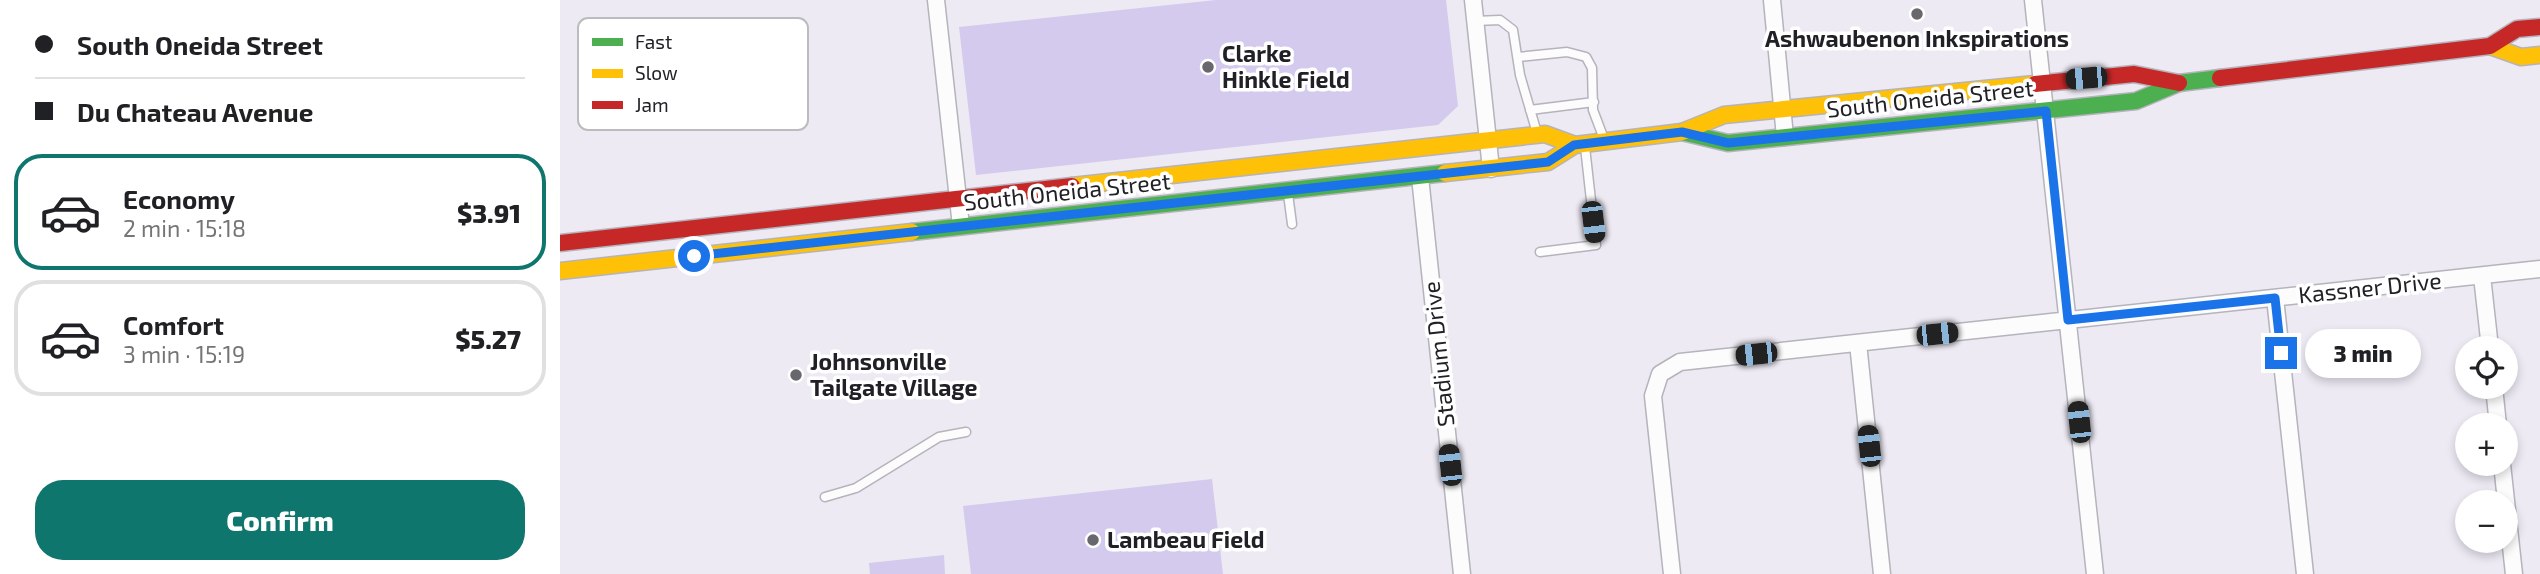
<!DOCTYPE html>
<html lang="en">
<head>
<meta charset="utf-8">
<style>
	:root { --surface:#fff; --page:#f6f6f6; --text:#202124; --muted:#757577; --line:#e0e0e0; --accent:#0f766e }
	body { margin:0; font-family:"Exo 2",sans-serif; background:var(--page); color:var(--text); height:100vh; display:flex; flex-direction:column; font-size:26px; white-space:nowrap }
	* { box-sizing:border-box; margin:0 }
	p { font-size:23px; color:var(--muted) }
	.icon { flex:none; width:38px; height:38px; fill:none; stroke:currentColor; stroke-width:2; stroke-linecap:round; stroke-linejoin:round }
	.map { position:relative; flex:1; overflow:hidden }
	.drawer { display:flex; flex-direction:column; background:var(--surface); width:560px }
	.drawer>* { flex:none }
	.banner { display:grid; align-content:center; height:154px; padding:0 35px; background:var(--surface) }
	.tools { position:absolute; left:1895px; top:336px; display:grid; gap:14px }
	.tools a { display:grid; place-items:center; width:63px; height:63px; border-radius:50%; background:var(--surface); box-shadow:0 4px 10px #0003; font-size:35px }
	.end { position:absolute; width:32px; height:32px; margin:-16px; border:9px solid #1a73e8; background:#fff; box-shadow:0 0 0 4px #fff }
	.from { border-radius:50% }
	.bubble { position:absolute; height:49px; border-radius:24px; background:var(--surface); box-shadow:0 4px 10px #0003; font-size:23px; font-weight:800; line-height:49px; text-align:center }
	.car { position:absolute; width:21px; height:42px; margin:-21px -10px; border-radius:9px; box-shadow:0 0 5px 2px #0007; background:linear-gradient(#222 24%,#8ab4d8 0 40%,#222 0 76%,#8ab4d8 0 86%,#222 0) }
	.banner b { display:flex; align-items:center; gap:24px; height:66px; font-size:26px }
	.banner b+b { border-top:2px solid var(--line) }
	.banner i { width:18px; height:18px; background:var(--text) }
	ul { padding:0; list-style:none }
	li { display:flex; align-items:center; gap:21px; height:116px; margin:0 14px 10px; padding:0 21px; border:4px solid var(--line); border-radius:28px }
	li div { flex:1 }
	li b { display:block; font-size:26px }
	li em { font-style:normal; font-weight:800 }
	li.current { border-color:var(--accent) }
	li>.icon { width:63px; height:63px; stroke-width:1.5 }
	.primary-button { display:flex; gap:14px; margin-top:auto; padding:14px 35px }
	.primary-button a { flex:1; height:80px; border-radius:28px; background:var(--accent); color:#fff; font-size:28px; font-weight:800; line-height:80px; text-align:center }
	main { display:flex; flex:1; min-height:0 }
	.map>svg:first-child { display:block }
	.green { fill:#d4caee }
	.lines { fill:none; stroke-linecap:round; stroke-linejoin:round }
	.lane-casing { stroke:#b5b3bb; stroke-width:11 }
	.street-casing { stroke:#b5b3bb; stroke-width:19 }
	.fast-casing { stroke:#b5b3bb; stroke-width:19 }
	.slow-casing { stroke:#b5b3bb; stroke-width:19 }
	.jam-casing { stroke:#b5b3bb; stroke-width:19 }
	.lane { stroke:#fcfcfd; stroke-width:8 }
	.street { stroke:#fcfcfd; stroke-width:16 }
	.fast { stroke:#4caf50; stroke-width:16 }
	.slow { stroke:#ffc107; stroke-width:16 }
	.jam { stroke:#c62828; stroke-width:16 }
	.route { stroke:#1a73e8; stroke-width:9 }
	.poi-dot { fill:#68676e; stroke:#fff; stroke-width:2.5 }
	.labels { text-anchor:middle; stroke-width:7; stroke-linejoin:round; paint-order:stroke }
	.poi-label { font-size:23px; font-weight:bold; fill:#212026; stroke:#fff; text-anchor:start }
	.street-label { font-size:23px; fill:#212026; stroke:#fff }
	.key { fill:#fff; stroke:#bcbcbe; stroke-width:2 }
	.key-label { font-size:19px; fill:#212026 }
</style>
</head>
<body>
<main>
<section class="drawer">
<div class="banner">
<b><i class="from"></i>South Oneida Street</b>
<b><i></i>Du Chateau Avenue</b>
</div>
<ul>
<li class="current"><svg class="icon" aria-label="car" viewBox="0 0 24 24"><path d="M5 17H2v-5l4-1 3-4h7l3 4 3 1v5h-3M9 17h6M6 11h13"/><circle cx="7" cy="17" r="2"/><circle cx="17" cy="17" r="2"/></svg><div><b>Economy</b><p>2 min · 15:18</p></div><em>$3.91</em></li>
<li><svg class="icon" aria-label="car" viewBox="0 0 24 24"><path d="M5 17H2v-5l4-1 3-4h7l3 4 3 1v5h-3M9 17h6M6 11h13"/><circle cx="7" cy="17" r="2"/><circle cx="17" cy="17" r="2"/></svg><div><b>Comfort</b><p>3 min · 15:19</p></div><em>$5.27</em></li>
</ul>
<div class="primary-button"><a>Confirm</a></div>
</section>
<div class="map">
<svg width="1980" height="574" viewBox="0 0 1980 574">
	<rect width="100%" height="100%" fill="#edeaf4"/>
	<!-- green -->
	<path class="green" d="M656 0H886L898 106 878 125 416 175 399 27Z
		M652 479 663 574H411L403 506Z
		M384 555 385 574H310L309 563Z"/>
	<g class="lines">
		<!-- lane casing -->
		<g class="lane-casing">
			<path id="lane" d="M915 21 940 20 953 30 960 75 977 133
				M958 57 1007 52 1026 57 1032 68 1033 110 1044 139
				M970 110 1034 102
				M728 194 732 224
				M980 252 1036 245 1025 147
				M265 497 296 488 379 437 406 432"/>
		</g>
		<!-- street casing -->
		<g class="street-casing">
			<path id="street" d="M376 0 401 226
				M913 0 931 169
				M1212 0 1225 137
				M1473 0 1535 574
				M860 177 902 574
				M1922 276 1930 348
				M1715 298 1745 574
				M1298 343 1322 574
				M1934 387 1938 425
				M1942 464 1954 574
				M1112 574 1093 396 1100 374 1120 362 1980 269"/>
		</g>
		<!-- fast casing -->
		<g class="fast-casing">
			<path id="fast" d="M1122 132 1168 143 1576 101 1619 83 1660 78
				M352 232 885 173"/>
		</g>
		<!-- slow casing -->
		<g class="slow-casing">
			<path id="slow" d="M1930 46 1961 57 1980 55
				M885 173 988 162 1015 145 1122 132 1164 115 1475 84
				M512 186 985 134 1015 145
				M0 271 352 232"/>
		</g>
		<!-- jam casing -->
		<g class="jam-casing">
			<path id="jam" d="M1660 78 1930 46 1957 29 1980 27
				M1475 84 1574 74 1619 83
				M0 243 512 186"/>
		</g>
		<!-- lane -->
		<use href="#lane" class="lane"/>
		<!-- street -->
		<use href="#street" class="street"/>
		<!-- fast -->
		<use href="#fast" class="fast"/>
		<!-- slow -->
		<use href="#slow" class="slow"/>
		<!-- jam -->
		<use href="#jam" class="jam"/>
	</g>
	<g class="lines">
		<!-- route -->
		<path class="route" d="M134 256 988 162 1014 145 1122 132 1168 143 1486 111 1508 320 1715 298 1721 353"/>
	</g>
	<!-- markers -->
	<g class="poi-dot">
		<circle cx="1357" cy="14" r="7"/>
		<circle cx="648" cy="67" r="7"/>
		<circle cx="236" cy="375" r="7"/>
		<circle cx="533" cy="540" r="7"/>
	</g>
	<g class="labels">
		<!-- poi labels -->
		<g class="poi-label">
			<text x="1357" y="47" text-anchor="middle">Ashwaubenon Inkspirations</text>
			<text x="662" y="62">Clarke<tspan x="662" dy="26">Hinkle Field</tspan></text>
			<text x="250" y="370">Johnsonville<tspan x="250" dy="26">Tailgate Village</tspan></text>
			<text x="547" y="548">Lambeau Field</text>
		</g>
		<!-- street labels -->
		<g class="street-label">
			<text transform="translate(1370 99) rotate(-6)" y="8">South Oneida Street</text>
			<text transform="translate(507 192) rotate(-6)" y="8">South Oneida Street</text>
			<text transform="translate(1810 288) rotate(-6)" y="8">Kassner Drive</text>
			<text transform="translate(879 354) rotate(-96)" y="8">Stadium Drive</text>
		</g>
	</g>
	<!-- legend -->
	<rect x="18" y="18" width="230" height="112" rx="10" class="key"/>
	<rect x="32" y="38" width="31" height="8" fill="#4caf50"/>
	<rect x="32" y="69" width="31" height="9" fill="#ffc107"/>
	<rect x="32" y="101" width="31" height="8" fill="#c62828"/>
	<g class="key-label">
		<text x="75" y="49">Fast</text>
		<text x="75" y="80">Slow</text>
		<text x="75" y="112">Jam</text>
	</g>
</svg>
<div class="tools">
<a><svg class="icon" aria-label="locate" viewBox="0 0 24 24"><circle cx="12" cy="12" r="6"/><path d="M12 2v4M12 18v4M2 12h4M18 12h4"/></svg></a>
<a>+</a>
<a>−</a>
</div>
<i class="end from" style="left:134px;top:256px"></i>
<i class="end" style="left:1721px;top:353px"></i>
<div class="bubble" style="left:1745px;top:329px;width:116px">3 min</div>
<i class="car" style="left:1526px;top:78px;rotate:265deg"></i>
<i class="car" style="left:1033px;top:222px;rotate:173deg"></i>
<i class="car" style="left:1377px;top:334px;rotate:84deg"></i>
<i class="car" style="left:1196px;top:354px;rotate:264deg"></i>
<i class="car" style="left:1519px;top:422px;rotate:354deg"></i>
<i class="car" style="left:1309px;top:446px;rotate:354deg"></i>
<i class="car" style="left:890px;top:465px;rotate:354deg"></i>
</div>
</main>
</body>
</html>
